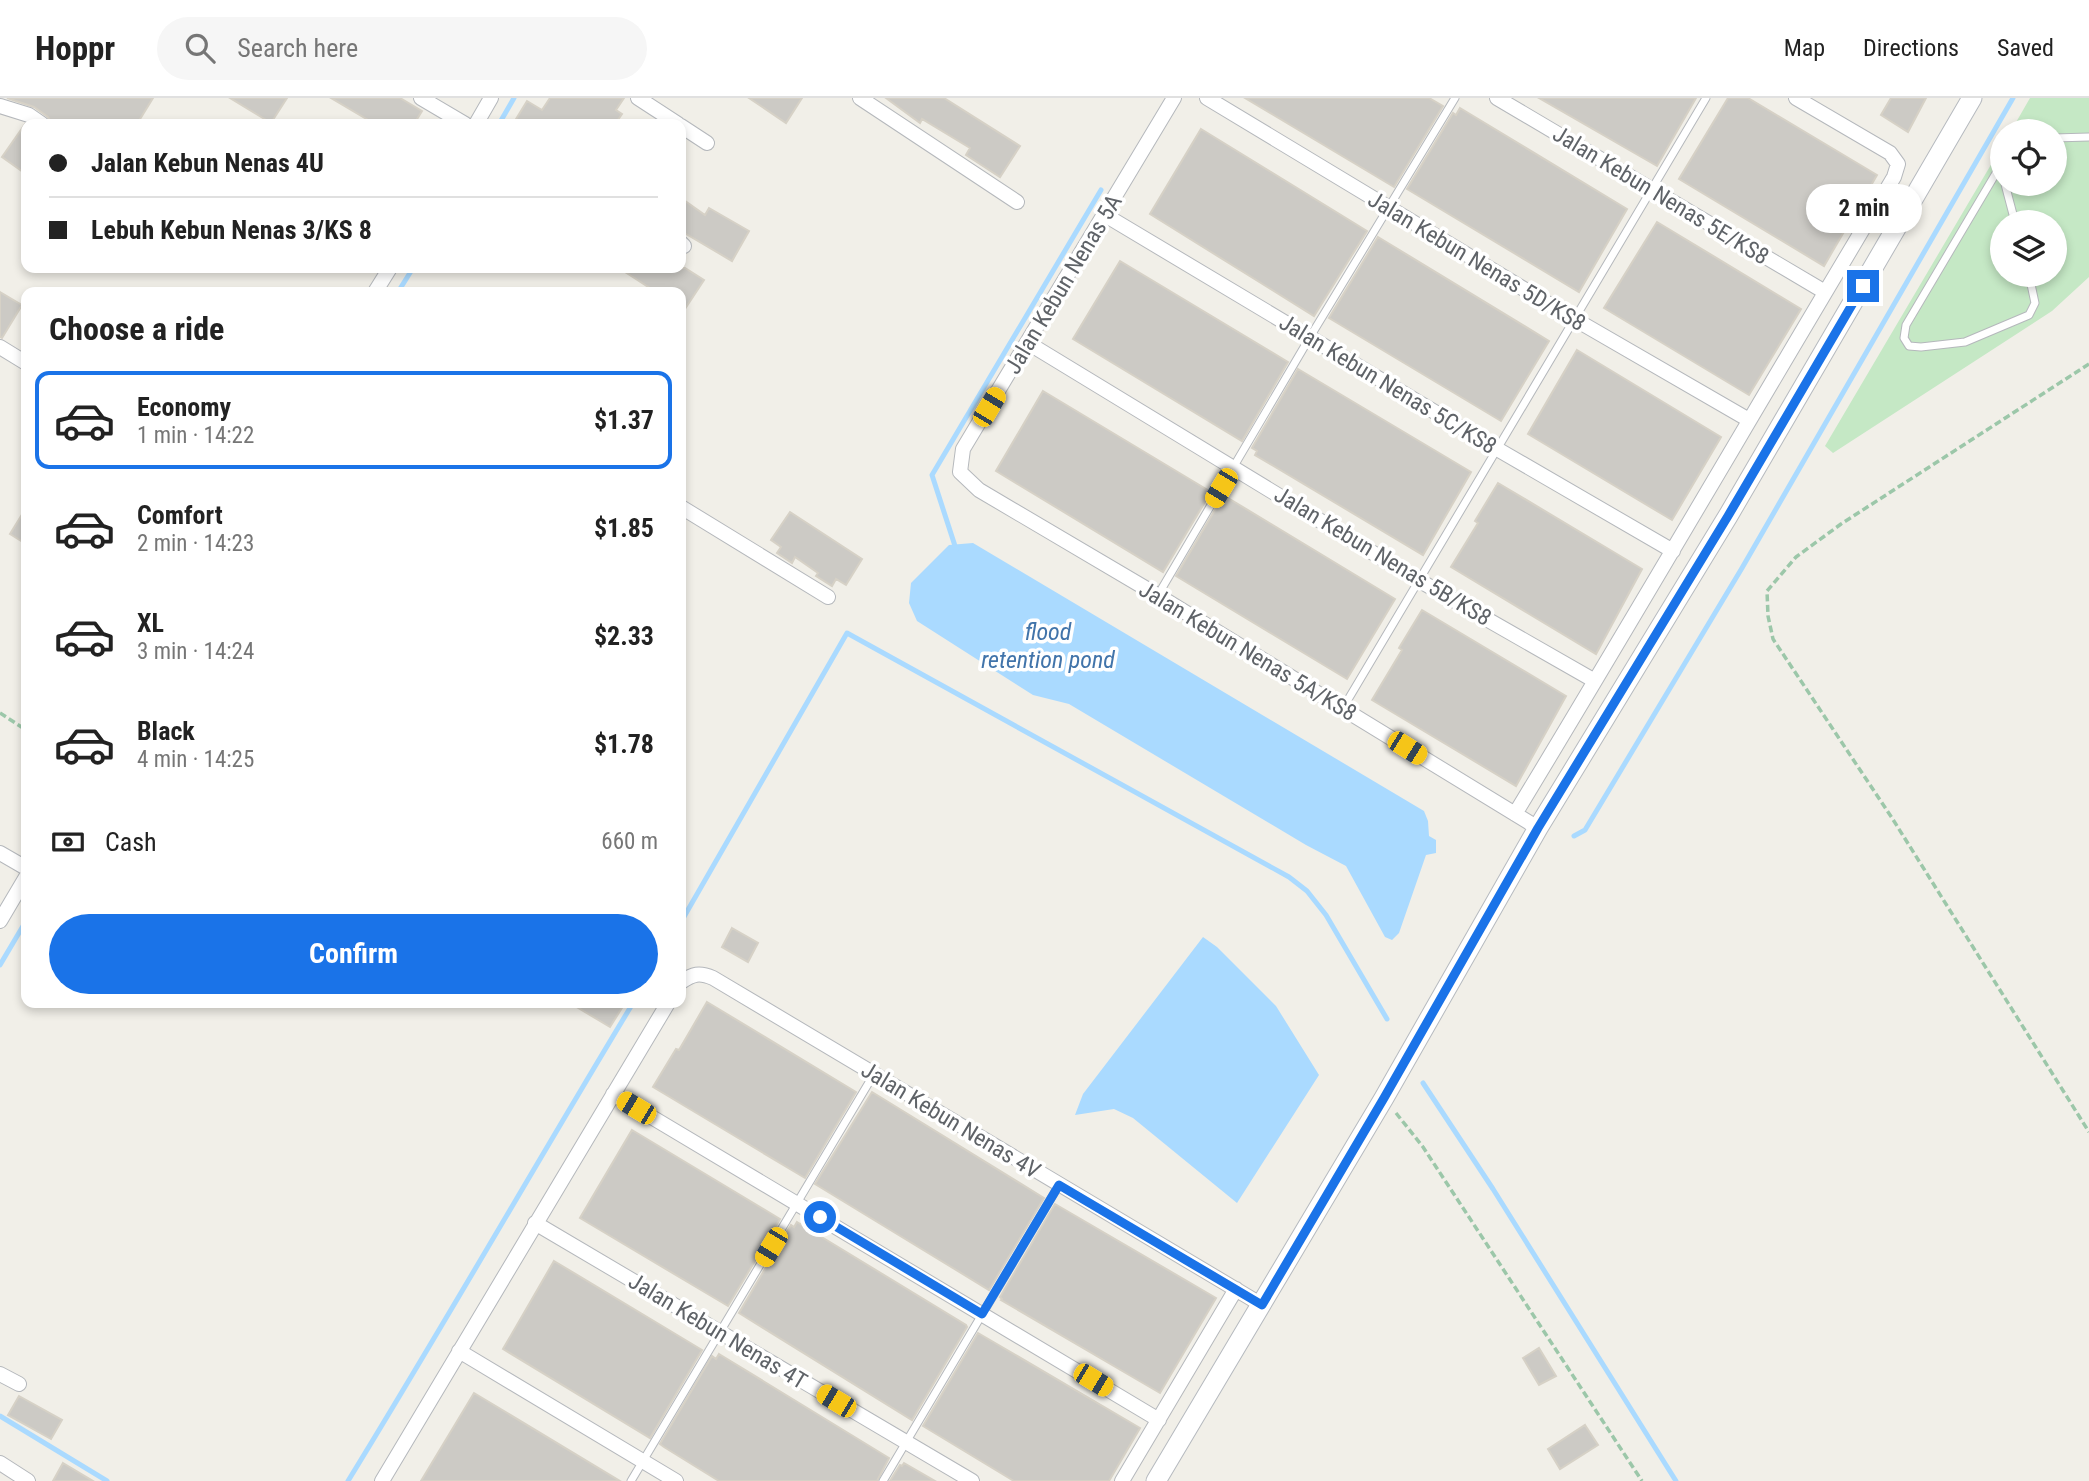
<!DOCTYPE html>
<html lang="en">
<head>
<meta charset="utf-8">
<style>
	:root { --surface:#fff; --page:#f6f6f6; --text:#222; --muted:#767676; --line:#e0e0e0; --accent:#1a73e8 }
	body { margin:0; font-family:"Roboto Condensed",sans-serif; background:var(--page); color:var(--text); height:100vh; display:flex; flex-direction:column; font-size:26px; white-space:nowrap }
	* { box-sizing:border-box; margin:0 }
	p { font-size:23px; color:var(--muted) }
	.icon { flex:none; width:38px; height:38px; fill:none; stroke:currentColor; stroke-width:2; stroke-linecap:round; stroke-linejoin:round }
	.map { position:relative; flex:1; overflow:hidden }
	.sheet { position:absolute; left:21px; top:189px; width:665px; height:721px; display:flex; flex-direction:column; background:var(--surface); border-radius:14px; box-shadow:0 4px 10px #0003 }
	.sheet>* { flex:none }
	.hud { position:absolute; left:21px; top:21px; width:665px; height:154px; border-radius:14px; box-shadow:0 4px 10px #0003; display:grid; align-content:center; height:154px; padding:0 28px; background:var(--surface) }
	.controls { position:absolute; left:1990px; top:21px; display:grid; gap:14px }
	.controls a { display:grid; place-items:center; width:77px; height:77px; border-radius:50%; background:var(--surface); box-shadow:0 4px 10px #0003; font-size:35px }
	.end { position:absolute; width:32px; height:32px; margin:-16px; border:9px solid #1a73e8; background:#fff; box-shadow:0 0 0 4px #fff }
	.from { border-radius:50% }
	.bubble { position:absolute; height:49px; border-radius:24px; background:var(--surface); box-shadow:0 4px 10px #0003; font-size:23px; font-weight:700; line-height:49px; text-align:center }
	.car { position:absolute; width:21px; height:42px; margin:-21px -10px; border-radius:9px; box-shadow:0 0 5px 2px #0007; background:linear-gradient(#f5c518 24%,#345 0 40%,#f5c518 0 76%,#345 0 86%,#f5c518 0) }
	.hud b { display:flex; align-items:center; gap:24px; height:66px; font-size:26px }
	.hud b+b { border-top:2px solid var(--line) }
	.hud i { width:18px; height:18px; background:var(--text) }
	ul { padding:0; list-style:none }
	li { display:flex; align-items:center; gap:21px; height:98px; margin:0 14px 10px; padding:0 14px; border:4px solid transparent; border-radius:14px }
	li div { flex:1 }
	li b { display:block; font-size:26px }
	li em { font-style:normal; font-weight:700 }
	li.on { border-color:var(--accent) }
	li>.icon { width:63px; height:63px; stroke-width:1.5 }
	h2 { padding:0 28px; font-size:32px; line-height:84px }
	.pay { display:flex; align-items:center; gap:18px; height:77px; padding:0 28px; font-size:26px }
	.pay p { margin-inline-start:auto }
	.button { display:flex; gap:14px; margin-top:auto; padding:14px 28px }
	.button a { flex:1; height:80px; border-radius:42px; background:var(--accent); color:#fff; font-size:28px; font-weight:700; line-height:80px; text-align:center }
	header { display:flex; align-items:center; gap:42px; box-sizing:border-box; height:98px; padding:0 35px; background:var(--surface); border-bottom:2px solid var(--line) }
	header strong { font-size:33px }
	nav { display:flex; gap:38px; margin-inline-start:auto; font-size:24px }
	.search { width:490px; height:63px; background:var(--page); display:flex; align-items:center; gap:18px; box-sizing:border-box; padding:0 24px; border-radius:38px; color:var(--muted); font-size:26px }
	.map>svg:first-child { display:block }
	.green { fill:#c5e8c5; fill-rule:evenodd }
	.water { fill:#aadaff }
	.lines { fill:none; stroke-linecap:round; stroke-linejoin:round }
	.stream { stroke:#aadaff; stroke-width:5 }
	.building { fill:#cccac5; stroke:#d6d1c6; stroke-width:2 }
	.lane-casing { stroke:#b5b8bc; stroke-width:9 }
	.street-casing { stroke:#b5b8bc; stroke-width:16 }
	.secondary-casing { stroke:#b6babf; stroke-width:21 }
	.path { stroke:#9cc7a9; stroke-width:3.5; stroke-dasharray:7 3.5; stroke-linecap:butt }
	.lane { stroke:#fff; stroke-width:7 }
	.street { stroke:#fff; stroke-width:14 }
	.secondary { stroke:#fff; stroke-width:19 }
	.route { stroke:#1a73e8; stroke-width:9 }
	.labels { text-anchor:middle; stroke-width:7; stroke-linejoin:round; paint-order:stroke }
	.street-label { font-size:23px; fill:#5f6368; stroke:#fff }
	.water-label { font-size:24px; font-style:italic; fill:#4174aa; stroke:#fff }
</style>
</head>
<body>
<header>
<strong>Hoppr</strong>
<div class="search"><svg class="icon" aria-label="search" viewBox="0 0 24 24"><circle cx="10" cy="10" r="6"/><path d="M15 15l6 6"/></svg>Search here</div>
<nav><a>Map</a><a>Directions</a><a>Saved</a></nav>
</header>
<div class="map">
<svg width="2089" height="1383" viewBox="0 0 2089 1383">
	<rect width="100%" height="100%" fill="#f1efe8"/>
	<!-- green -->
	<path class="green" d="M2030 0H2089V179L2052 213 1833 355 1825 348 2002 48V86H2054V33H2011ZM2002 124H2054V177H2002Z"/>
	<!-- water -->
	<path class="water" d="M973 445 1424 713 1428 723 1429 738 1436 742V755L1426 757 1399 835 1392 842 1385 839 1346 768 1306 747 1069 606 1033 597 917 523 909 505 911 485 949 447Z
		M1203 839 1217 849 1276 908 1319 977 1237 1105 1133 1020 1114 1011 1075 1017 1083 996Z"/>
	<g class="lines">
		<!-- stream -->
		<path class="stream" d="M499 26 514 0
			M398 194 413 170
			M956 451 932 377 1101 92
			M1574 738 1585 732 1742 470 2013 0
			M681 824 847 535 1289 779 1307 793 1326 817 1387 921
			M0 867 26 823
			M1423 985 1493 1091 1676 1383
			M0 1318 107 1383
			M348 1383C445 1225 537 1064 633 905"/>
	</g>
	<!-- building -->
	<path class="building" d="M7 0H153L137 26H52L48 19 34 9Z
		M230 0H287L271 25Z
		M331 0H400L422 13 414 26H375Z
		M550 0H624L616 12 622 16 615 26H513L527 3 542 12Z
		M749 0H802L786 25Z
		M886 0H944L1020 48 1000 79 966 57 970 50 922 21 920 25Z
		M1245 0H1429L1443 8 1394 89Z
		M1539 0H1696L1657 68Z
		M1728 0H1748L1877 77 1824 168 1679 81Z
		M1891 0H1926L1908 34 1881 17Z
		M1460 10 1627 111 1579 194 1407 91 1453 15 1456 17Z
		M25 26 26 27V76L2 59Z
		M1201 31 1367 133 1314 218 1150 116Z
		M681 100 705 117 709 110 749 133 732 163 681 133Z
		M1657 124 1801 211 1749 297 1604 210Z
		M1378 139 1549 243 1501 323 1329 220Z
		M1120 163 1288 264 1242 343 1073 241Z
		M619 170H685L704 182 681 217V194H656Z
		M0 194 22 207 2 240 0 239Z
		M1577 252 1721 339 1672 422 1528 336Z
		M1298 271 1471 374 1423 457 1255 357 1257 353 1252 350Z
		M1043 293 1211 394 1163 474 996 373Z
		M1498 385 1642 471 1596 556 1451 469 1478 425 1475 423Z
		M1222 400 1226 403 1228 400 1395 501 1347 581 1176 478Z
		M26 410V446L10 436Z
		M790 414 862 461 846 487 836 481 832 488 816 478 818 475 795 459 792 465 777 455 781 449 771 442Z
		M1422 512 1566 598 1516 688 1372 602 1402 552 1399 550Z
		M732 830 758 845 748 864 722 849Z
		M707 904 856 994 805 1080 653 989 676 951 679 952Z
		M570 905H625L610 929Z
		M872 994 1044 1100 989 1192 815 1086Z
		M632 1032 780 1121 728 1208 580 1120Z
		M1055 1106 1216 1200 1160 1295 1001 1202 1002 1201 1000 1199Z
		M797 1124 966 1227 967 1229 912 1322 739 1215 791 1127 794 1129Z
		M554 1163 702 1252 650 1340 503 1251Z
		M978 1235 1140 1330 1109 1383H1014L923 1328Z
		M1539 1250 1556 1278 1539 1287 1523 1260Z
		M719 1256 889 1360 877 1383H719L664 1349 660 1346 712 1258 716 1261Z
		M474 1295 620 1383H421Z
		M19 1298 62 1322 51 1341 8 1317Z
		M1585 1327 1598 1347 1560 1371 1548 1351Z
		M63 1365 93 1383H53Z
		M904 1365 935 1383H890L900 1367 902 1368Z"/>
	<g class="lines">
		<!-- lane casing -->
		<g class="lane-casing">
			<path id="lane" d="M2054 40 2089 39
				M2002 65 1906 227 1904 240 1909 248 1921 249 1965 244 2029 217 2035 205 2029 177
				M2005 86 2015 124
				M1158 497 1310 239 1455 0
				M1343 610 1706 0
				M631 1383 874 976
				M883 1383 1059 1087"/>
		</g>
		<!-- street casing -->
		<g class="street-casing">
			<path id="street" d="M421 0 465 26
				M638 0 678 26
				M860 0 1017 104
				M1174 0 963 351 960 374 979 392 1157 497 1538 730
				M1207 0 1557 211 1749 322
				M1497 0 1825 194
				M0 8 29 17 42 26
				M476 26 491 0
				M681 28 707 45
				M1105 117 1485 344 1673 453
				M681 145 684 148
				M375 194 390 170
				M1028 245 1406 475 1595 583
				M0 249 26 265
				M681 409 828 499
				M1515 716C1643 505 1767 291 1894 79L1898 66 1890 55 1796 0
				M0 755 26 770
				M0 823 26 779
				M681 884C693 876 699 874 713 880L1262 1207
				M613 996 1159 1322
				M535 1125 972 1383
				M459 1253 676 1383
				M0 1276 19 1286
				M0 1365 28 1383
				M382 1383 668 905
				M1122 1383 1236 1191"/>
		</g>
		<!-- secondary casing -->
		<g class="secondary-casing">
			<path id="secondary" d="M1156 1383 1384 1000 1538 730 1728 418 1972 0"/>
		</g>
		<!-- path -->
		<path class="path" d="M2089 266 1841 426 1796 459 1767 493 1768 518 1773 541 1892 720 2089 1034
			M0 615 26 632
			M1396 1015 1423 1049 1642 1383"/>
		<!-- lane -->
		<use href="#lane" class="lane"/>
		<!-- street -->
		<use href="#street" class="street"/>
		<!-- secondary -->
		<use href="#secondary" class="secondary"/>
	</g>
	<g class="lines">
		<!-- route -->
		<path class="route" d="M820 1119 982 1216 1059 1087 1262 1207 1384 1000 1538 730 1728 418 1863 188"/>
	</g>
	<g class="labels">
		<!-- street labels -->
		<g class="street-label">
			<text transform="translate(1661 97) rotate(31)" y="8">Jalan Kebun Nenas 5E/KS8</text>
			<text transform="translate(1477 163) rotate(31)" y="8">Jalan Kebun Nenas 5D/KS8</text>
			<text transform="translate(1063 186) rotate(-59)" y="8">Jalan Kebun Nenas 5A</text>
			<text transform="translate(1388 286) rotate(31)" y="8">Jalan Kebun Nenas 5C/KS8</text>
			<text transform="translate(1383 458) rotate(31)" y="8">Jalan Kebun Nenas 5B/KS8</text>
			<text transform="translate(1248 553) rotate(31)" y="8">Jalan Kebun Nenas 5A/KS8</text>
			<text transform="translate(951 1022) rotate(31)" y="8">Jalan Kebun Nenas 4V</text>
			<text transform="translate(718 1233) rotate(31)" y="8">Jalan Kebun Nenas 4T</text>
		</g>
		<!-- water labels -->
		<g class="water-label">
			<text x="1048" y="542">flood<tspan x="1048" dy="28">retention pond</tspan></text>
		</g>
	</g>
</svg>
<div class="controls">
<a><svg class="icon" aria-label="locate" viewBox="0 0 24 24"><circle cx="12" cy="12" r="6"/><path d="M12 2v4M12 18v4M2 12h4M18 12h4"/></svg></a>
<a><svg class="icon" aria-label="layers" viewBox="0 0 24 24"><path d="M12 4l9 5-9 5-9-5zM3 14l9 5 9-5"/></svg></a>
</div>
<i class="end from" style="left:820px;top:1119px"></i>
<i class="end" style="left:1863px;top:188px"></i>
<div class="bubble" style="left:1806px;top:86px;width:116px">2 min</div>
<i class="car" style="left:989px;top:309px;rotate:31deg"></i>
<i class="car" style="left:1221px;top:390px;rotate:211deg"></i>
<i class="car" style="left:1407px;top:650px;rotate:122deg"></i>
<i class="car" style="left:636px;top:1010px;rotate:301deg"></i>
<i class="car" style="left:771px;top:1149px;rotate:211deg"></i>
<i class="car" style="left:1093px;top:1282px;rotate:121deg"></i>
<i class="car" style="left:836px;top:1303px;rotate:301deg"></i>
<div class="hud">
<b><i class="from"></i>Jalan Kebun Nenas 4U</b>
<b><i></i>Lebuh Kebun Nenas 3/KS 8</b>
</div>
<section class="sheet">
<h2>Choose a ride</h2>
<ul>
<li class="on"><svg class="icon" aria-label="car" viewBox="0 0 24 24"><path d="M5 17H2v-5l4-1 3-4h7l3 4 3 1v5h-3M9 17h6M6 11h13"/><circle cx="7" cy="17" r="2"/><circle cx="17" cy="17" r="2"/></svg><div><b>Economy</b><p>1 min · 14:22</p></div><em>$1.37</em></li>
<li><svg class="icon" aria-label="car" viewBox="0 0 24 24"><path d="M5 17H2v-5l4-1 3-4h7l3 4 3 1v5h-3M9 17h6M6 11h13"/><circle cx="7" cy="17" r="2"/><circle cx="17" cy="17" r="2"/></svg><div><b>Comfort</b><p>2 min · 14:23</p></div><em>$1.85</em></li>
<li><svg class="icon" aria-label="car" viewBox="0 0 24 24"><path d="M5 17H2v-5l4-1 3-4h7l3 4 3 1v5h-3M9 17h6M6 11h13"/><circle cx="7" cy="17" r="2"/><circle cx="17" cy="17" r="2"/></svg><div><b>XL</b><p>3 min · 14:24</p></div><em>$2.33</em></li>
<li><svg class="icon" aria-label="car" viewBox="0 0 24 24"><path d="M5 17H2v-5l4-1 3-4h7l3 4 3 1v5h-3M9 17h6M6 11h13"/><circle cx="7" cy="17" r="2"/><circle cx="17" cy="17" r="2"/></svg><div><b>Black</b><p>4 min · 14:25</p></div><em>$1.78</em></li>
</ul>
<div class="pay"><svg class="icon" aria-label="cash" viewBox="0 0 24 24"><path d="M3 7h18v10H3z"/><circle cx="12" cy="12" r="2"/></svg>Cash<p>660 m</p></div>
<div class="button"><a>Confirm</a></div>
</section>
</div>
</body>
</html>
